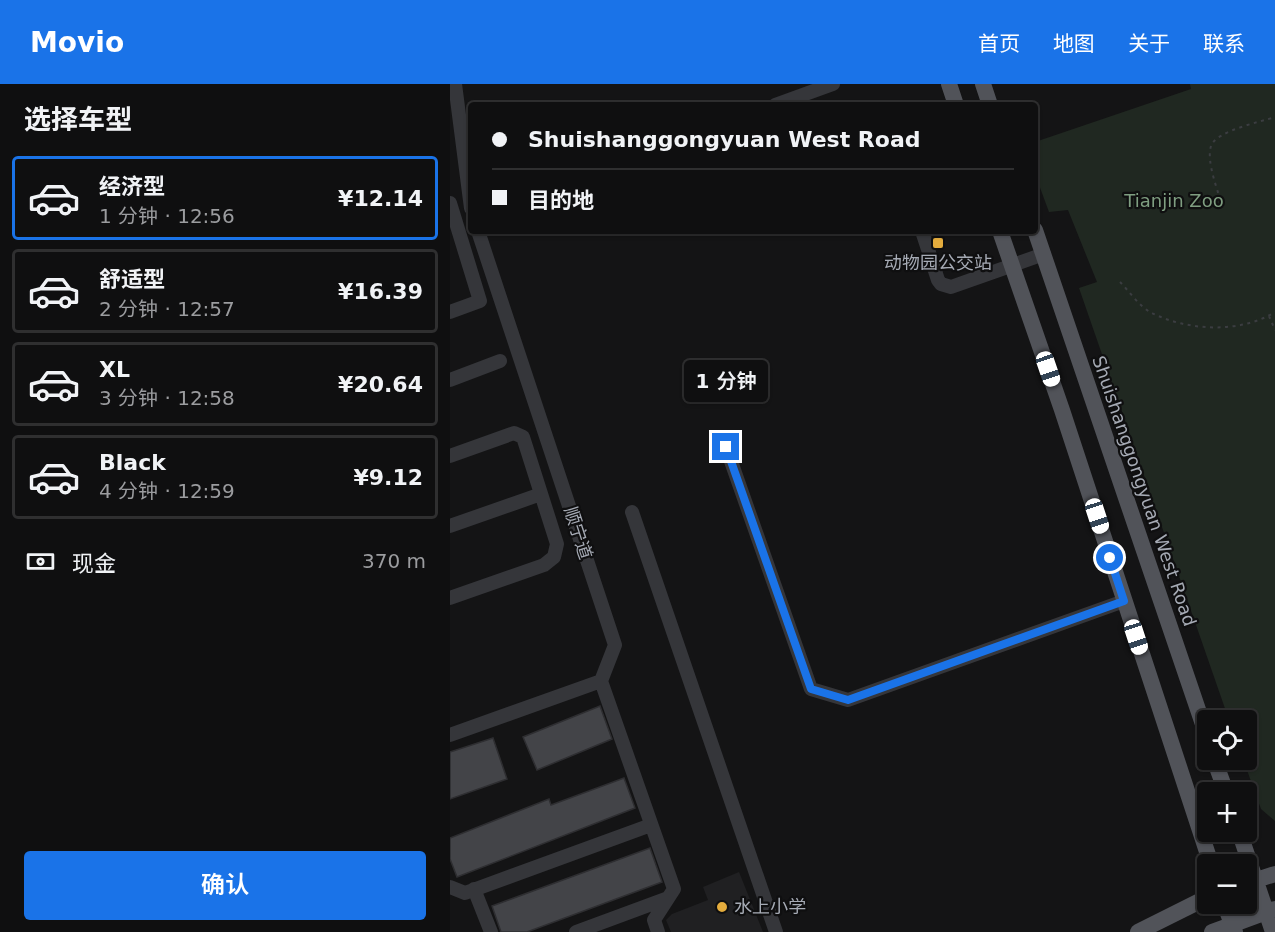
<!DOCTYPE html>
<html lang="zh">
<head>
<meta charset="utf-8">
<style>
	:root { --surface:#0f0f10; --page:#1d1d1e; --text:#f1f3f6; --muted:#9b9c9f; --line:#2f2f30; --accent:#1a73e8 }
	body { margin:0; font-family:"DejaVu Sans","Noto Sans SC",sans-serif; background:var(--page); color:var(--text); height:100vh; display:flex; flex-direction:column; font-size:22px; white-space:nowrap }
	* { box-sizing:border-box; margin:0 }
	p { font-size:20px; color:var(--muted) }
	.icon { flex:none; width:33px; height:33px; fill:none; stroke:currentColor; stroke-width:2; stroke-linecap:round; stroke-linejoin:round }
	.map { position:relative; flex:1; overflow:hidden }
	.drawer { display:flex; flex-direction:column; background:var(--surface); width:450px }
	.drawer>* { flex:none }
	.banner { position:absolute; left:18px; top:18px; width:570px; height:132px; border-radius:6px; box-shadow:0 2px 4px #0004,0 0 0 2px var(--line); display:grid; align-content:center; height:132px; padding:0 24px; background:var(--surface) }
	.buttons { position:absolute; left:747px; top:626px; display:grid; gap:12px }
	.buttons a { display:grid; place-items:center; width:60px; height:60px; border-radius:6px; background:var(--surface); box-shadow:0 2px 4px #0004,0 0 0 2px var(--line); font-size:30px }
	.end { position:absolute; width:27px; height:27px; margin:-14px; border:8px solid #1a73e8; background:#fff; box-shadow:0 0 0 3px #fff }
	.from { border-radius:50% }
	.bubble { position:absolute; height:42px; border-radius:6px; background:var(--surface); box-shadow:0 2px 4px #0004,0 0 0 2px var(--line); font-size:20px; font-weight:600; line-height:42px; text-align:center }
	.car { position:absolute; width:18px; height:36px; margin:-18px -9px; border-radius:8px; box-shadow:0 0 4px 2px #0007; background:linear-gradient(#fff 24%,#345 0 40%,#fff 0 76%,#345 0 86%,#fff 0) }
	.banner b { display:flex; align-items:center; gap:21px; height:57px; font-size:22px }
	.banner b+b { border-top:2px solid var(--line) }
	.banner i { width:15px; height:15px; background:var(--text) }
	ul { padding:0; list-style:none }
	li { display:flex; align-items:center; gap:18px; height:84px; margin:0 12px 9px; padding:0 12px; border:3px solid var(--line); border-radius:6px }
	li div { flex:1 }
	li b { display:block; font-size:22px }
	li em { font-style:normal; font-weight:600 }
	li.current { border-color:var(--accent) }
	li>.icon { width:54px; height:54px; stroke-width:1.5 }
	h2 { padding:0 24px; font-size:27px; line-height:72px }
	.pay { display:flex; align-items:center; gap:15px; height:66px; padding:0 24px; font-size:22px }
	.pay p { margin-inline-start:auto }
	.cta { display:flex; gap:12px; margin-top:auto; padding:12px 24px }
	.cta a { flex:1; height:69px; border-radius:6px; background:var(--accent); color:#fff; font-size:24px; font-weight:600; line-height:69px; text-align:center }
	header { display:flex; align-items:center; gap:36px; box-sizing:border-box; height:84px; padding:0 30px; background:var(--accent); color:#fff }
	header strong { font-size:28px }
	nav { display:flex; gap:33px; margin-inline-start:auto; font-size:21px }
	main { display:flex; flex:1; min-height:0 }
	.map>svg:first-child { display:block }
	.built { fill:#202022 }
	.green { fill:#202821 }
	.building { fill:#434448; stroke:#2e2e31; stroke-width:1.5 }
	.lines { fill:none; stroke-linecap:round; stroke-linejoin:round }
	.path { stroke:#3b3d41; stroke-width:2; stroke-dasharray:3 4.5; stroke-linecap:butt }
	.minor { stroke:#35363a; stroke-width:14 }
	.major { stroke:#515359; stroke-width:16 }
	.route { stroke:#1a73e8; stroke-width:8 }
	.poi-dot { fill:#e4ac3d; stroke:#0f0f10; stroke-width:2 }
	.labels { text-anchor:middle; stroke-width:4.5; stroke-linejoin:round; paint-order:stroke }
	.park-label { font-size:18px; fill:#7f9e81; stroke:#0f0f10 }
	.poi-label { font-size:18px; fill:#a6abb5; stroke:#0f0f10 }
	.street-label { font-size:18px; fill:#a6abb5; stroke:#0f0f10 }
</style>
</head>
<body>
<header>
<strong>Movio</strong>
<nav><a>首页</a><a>地图</a><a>关于</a><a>联系</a></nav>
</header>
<main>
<section class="drawer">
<h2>选择车型</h2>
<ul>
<li class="current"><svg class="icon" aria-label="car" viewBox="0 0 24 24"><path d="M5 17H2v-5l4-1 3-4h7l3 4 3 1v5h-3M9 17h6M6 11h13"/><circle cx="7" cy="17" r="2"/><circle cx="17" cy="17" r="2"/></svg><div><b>经济型</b><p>1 分钟 · 12:56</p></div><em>¥12.14</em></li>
<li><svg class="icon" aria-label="car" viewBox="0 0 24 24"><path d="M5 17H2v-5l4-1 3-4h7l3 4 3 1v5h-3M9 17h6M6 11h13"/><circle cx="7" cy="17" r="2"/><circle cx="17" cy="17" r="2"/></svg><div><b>舒适型</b><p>2 分钟 · 12:57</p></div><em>¥16.39</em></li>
<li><svg class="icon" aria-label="car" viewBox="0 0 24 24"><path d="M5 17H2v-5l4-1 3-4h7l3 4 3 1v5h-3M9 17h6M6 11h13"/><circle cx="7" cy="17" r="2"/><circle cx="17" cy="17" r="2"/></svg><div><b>XL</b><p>3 分钟 · 12:58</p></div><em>¥20.64</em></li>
<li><svg class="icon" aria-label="car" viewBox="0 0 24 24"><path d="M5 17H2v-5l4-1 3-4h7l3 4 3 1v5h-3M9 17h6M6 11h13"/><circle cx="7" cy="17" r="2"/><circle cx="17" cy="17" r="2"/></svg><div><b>Black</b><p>4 分钟 · 12:59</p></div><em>¥9.12</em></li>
</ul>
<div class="pay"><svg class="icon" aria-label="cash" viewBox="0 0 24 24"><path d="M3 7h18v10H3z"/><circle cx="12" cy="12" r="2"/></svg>现金<p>370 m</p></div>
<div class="cta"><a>确认</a></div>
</section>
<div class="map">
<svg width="825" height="848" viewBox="0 0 825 848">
	<rect width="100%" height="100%" fill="#141415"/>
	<!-- built -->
	<path class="built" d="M289 788 313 848H221L216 836 222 830 258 816 253 803Z"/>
	<!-- green -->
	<path class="green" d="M740 0H825V737L811 725 793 675H796V636H779L629 204 647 198 618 126 599 128 585 90V58L741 5Z"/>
	<!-- building -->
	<path class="building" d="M150 622 162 655 87 686 73 653Z
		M43 654 57 695 0 715V668Z
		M174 694 185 724 7 793 0 775V754L99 715 101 721Z
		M200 764 212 798 77 848H51L42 822Z"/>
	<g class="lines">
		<!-- path -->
		<path class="path" d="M773 123C768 108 756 77 761 62 766 47 810 38 825 33
			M670 198C679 207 689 222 700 228 736 247 790 250 825 228
			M819 232 825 246"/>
		<!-- minor -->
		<path class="minor" d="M5 0 21 124
			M325 21 383 0
			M0 119 30 217 0 228
			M472 147 488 196 491 200 501 203 594 170
			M0 296 50 277
			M276 363 361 605 398 616 674 517
			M0 372 64 349 73 353 107 460 104 473 94 481 0 514
			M182 428 326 848
			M0 442 91 410
			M151 597 224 805 204 836 208 848
			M0 651 151 597 165 561 28 147
			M0 803 15 809 201 741
			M24 805 41 848
			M126 848 218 814"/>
		<!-- major -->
		<path class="major" d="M499 0 506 21
			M533 0 540 21
			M585 146 758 655
			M550 147 612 326 761 780
			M764 675 776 708
			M789 747 823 848
			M797 799 825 790
			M774 819 785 848
			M688 848 758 813
			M762 848 825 825"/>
	</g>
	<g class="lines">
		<!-- route -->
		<path class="route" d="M276 363 361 605 398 616 674 517 660 474"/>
	</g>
	<!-- markers -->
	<g class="poi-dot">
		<rect x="482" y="153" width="12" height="12" rx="3"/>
		<circle cx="272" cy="823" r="6"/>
	</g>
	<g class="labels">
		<!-- park labels -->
		<g class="park-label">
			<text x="724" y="123">Tianjin Zoo</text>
		</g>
		<!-- poi labels -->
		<g class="poi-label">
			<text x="488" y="185">动物园公交站</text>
			<text x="284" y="829" text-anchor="start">水上小学</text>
		</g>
		<!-- street labels -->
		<g class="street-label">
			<text transform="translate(694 407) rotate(71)" y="6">Shuishanggongyuan West Road</text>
			<text transform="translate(128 449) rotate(72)" y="6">顺宁道</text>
		</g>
	</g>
</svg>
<div class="buttons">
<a><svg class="icon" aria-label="locate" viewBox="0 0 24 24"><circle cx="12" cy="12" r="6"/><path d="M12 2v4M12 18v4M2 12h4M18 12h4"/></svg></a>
<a>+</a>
<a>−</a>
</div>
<i class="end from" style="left:660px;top:474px"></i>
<i class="end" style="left:276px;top:363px"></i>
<div class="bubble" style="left:234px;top:276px;width:84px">1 分钟</div>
<i class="car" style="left:598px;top:285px;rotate:161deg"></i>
<i class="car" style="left:647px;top:432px;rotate:162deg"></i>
<i class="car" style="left:686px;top:553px;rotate:162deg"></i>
<div class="banner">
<b><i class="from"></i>Shuishanggongyuan West Road</b>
<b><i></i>目的地</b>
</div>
</div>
</main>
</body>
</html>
